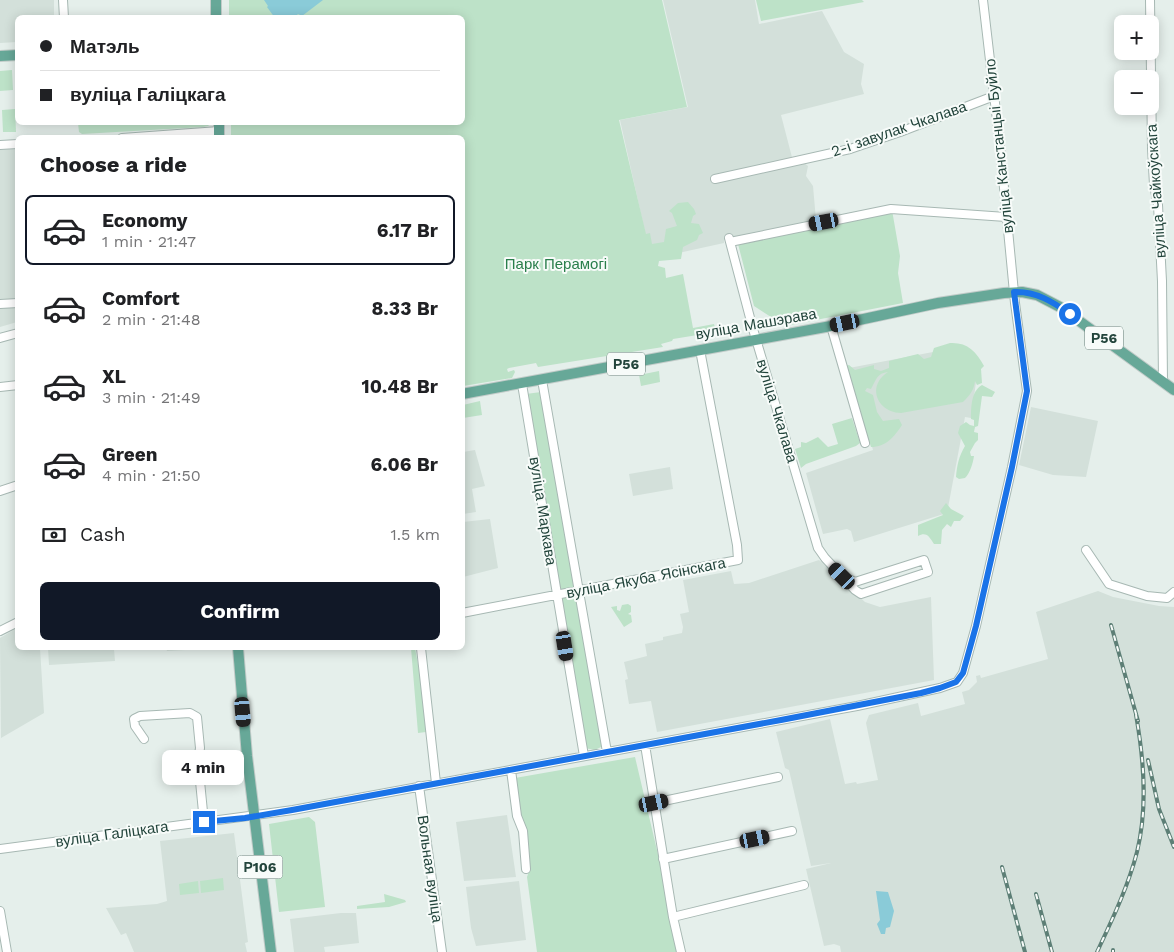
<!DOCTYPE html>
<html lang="en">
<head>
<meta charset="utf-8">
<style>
	:root { --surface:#fff; --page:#f6f6f6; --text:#202124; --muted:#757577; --line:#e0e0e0; --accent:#111827 }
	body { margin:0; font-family:"Work Sans",sans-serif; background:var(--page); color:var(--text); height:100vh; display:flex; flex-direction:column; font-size:19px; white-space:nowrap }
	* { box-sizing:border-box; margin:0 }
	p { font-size:16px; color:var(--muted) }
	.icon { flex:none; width:28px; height:28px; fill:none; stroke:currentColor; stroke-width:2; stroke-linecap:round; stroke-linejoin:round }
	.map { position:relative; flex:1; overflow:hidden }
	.sheet { position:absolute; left:15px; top:135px; width:450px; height:515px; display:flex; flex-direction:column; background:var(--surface); border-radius:8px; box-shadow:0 2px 12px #0003 }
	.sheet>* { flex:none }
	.top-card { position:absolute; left:15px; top:15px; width:450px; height:110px; border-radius:8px; box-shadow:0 2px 12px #0003; display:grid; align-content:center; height:110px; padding:0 25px; background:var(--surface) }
	.tools { position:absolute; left:1114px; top:15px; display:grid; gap:10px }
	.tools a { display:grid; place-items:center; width:45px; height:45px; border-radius:8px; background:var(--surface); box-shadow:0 2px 12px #0003; font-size:25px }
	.end { position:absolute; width:22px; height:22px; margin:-11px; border:6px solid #1a73e8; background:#fff; box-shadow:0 0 0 2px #fff }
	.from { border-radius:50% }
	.bubble { position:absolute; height:35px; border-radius:8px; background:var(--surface); box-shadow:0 2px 12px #0003; font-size:16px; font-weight:700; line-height:35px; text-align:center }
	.car { position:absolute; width:15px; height:30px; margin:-15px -8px; border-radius:6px; box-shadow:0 0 4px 1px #0007; background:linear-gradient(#222 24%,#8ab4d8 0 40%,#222 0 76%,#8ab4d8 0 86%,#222 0) }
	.top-card b { display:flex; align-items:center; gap:18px; height:48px; font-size:19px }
	.top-card b+b { border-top:1px solid var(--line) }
	.top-card i { width:12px; height:12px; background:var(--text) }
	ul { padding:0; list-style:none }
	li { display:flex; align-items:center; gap:15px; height:70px; margin:0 10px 8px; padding:0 15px; border:2px solid transparent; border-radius:8px }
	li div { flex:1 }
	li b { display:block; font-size:19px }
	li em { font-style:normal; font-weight:700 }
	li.selected { border-color:var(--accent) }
	li>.icon { width:45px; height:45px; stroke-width:1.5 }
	h2 { padding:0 25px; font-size:22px; line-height:60px }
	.pay { display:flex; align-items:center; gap:12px; height:55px; padding:0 25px; font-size:19px }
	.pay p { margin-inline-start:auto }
	.button { display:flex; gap:10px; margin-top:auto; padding:10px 25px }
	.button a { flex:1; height:58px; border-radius:8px; background:var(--accent); color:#fff; font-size:20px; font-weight:700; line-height:58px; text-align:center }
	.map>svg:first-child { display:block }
	.built { fill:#d3e0da }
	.green { fill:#bde2c8 }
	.water { fill:#8acbd8 }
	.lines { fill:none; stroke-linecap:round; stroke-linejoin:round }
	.minor-casing { stroke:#a7b8b3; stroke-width:10 }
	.major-casing { stroke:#c1cbc8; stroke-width:12 }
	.minor { stroke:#fff; stroke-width:8 }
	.major { stroke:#67a898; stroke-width:10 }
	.rail-casing { stroke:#5d7f76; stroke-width:4 }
	.rail { stroke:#f7fbf9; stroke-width:2; stroke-dasharray:5.5; stroke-linecap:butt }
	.route { stroke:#1a73e8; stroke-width:6 }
	.labels { text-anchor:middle; stroke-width:4; stroke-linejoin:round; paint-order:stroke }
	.shield { fill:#f7fbf9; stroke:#627b74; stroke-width:1 }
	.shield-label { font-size:14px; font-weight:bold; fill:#22443b }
	.street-label { font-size:15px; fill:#22443b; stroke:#f7fbf9 }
	.park-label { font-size:15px; fill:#297e4b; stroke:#f7fbf9 }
</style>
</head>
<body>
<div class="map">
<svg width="1174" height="952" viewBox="0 0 1174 952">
	<rect width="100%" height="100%" fill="#e5efeb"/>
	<!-- built -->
	<path class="built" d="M0 0H54V17L18 18 17 42 0 43Z
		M663 0H755L759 24 822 11 844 52 864 64 861 84 864 94 781 115 794 165 804 163 808 166 806 176 813 186 816 220 724 240V243L651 259 620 120 688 107Z
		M17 149V322L0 327V150Z
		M954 348 977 375 971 418 965 417 947 513 854 542 851 531 847 529 823 534 806 473 873 450 849 368Z
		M1031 407 1098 421 1086 477 1053 475 1019 465Z
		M475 450 485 486 472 489 476 512 463 514V452Z
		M670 467 673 489 633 496 629 474Z
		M490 519 498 568 463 577V522Z
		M819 560 865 602 880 607 931 597 934 680 657 732 651 701 629 704 625 680 628 679 624 662 647 656 645 644 663 640V637L682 633 683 627 680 614 689 612 683 580 731 571 734 584 749 583Z
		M1098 591 1113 597 1159 606 1174 607V952H841L840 946 834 944 824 946 806 869 831 863 811 866 789 770 785 768 776 732 830 719 845 784 856 782 857 784 878 780 866 723 869 715 918 703 921 716 965 704 962 692 969 690 977 682 976 676 980 675 981 678 1048 659 1036 612Z
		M17 628 18 648H40L44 713 1 738 0 638Z
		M48 648H133L114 649 115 661 49 665Z
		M137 648H222L167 651 166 648 137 649Z
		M507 815 516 877 464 881 456 822Z
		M234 833 248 942 245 943 247 952H134L126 933 121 935 106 908 157 904 167 901 160 841Z
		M519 881 526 940 476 946 471 928 466 887Z
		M341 913H356L359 943 324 947 325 952H294L290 919Z"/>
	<!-- green -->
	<path class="green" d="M229 0H662L687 107 619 120 646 234 650 233 652 244 664 242 666 229 677 226 672 213 669 211 678 203 688 202 694 209 696 214 693 216 691 223 699 224 703 233 699 235 697 240 683 247 681 259 659 261 658 266 665 268 666 278 683 274 693 328 714 324 716 332 673 339 672 341 661 344 663 347 538 367 536 363 509 368 507 369 508 372 514 370 515 372 512 378 463 386 462 138 231 137V123L462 122V18L229 17Z
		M756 0H862L864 2 761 21Z
		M12 70 13 90 0 91V71Z
		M15 109 16 132H3L2 110Z
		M78 123H211L208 126 203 127 82 134 79 132Z
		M892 210 900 256 898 273 903 303 785 326 754 306 738 244Z
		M950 343C967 342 976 351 984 366L981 369 982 383 977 385 975 381C974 390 970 395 963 402L901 413C877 412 866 386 888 372 877 373 876 380 871 389L867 388 865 391 873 395 877 412 883 421 899 419 902 425C894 437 886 447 871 447L845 366 849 365 855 370 874 365V369L881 371 889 368V361L918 354 924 359 931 357 934 348Z
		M659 371 660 382 641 386 639 375Z
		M982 385 995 392 992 397 982 396 978 426 975 427 974 432 978 433V440L975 443 970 452 971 456H974C973 463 970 473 965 478L959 479 956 477C957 465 959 456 965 446L958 433 960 426 966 422 970 425 974 426V420L971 419C971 408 971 391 982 385Z
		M541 392 603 746 595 750 585 748 526 394Z
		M480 401 482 415 463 418V405Z
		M852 418 860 443 856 446 806 464 801 468 795 449 801 447V442L806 443 818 437 828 447 838 444 832 424Z
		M946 503 951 509 964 516 960 521H954L951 527 947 524 942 530 941 544H934C930 538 927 531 918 536V525L943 515 940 511Z
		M628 604 631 606V612L628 614 631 615 632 622 624 627 611 607 617 606V610L620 611 622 605Z
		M411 648H415L420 675 426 732 418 733Z
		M635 757 681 952H537L527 877 529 871V862L515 778Z
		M309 817 315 822 325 907 279 912 269 824Z
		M223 878 224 890 201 893 200 881Z
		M198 881 199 893 180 895 179 884Z
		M384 894 405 900 406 902 389 907 357 909V906L385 902Z"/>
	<!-- water -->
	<path class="water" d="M264 0H323L302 16 298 14 295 17 275 18 267 7 268 6Z
		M876 891 888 892 894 911 890 927 886 928 885 934H881L877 924 880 920Z"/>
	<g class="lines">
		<!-- minor casing -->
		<g class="minor-casing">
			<path id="minor" d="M63 0 64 18
				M1150 0 1152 148 1154 185 1158 205 1162 281 1163 382
				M122 138 219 131
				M0 145 18 144
				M715 179 850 149 900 132 994 96
				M729 238 753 329 818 548 825 558 855 590 861 594 928 572 924 560 855 582 842 576
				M730 242 891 209 1006 217
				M0 304 18 303
				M831 326 865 443
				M0 338 18 333
				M542 380 607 752
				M522 384 584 756
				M0 387 18 385
				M0 491 18 485
				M1086 550 1109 584 1147 596 1167 598 1174 592
				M462 613 738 560 737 545 700 350
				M0 631 18 622
				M421 648 436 783
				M144 739 135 726 134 719 140 716 190 713 197 717 200 748 198 761 204 822
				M645 745 673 917 681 952
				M511 770 517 816 523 831 526 869
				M419 786 442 952
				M654 803 778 777
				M0 849 293 810 857 706 940 688 957 682 963 673 976 626 1012 467 1027 391 1015 303 1000 146 983 0
				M663 859 792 831
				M0 911 7 952
				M673 917 804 885"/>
		</g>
		<!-- major casing -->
		<g class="major-casing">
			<path id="major" d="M216 0V18
				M0 56 18 55
				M219 122V138
				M462 394 831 326 938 303 1004 293 1022 292 1037 295 1060 307 1174 390
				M238 648 247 756 271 952"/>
		</g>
		<!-- minor -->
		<use href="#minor" class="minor"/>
		<!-- major -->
		<use href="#major" class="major"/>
		<!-- rail casing -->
		<g class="rail-casing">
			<path id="rail" d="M1111 625 1138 721
				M1148 760 1159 809 1174 847
				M1002 867 1025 952
				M1036 894 1052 952
				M1097 952C1112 920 1128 887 1137 852 1148 807 1144 760 1136 715
				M1113 952V950"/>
		</g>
		<!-- rail -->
		<use href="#rail" class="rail"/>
	</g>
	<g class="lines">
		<!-- route -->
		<path class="route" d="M204 822 245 818 292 810 781 720 921 693 940 688 956 682 963 673 976 626 1012 467 1027 391 1014 292C1036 291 1053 302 1070 314"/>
	</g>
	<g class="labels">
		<!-- shield labels -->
		<g class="shield">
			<rect x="1085" y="326.5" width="38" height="23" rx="4"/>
			<rect x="607" y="352.5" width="38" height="23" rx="4"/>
			<rect x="237.5" y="855.5" width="45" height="23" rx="4"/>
		</g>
		<g class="shield-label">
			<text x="1104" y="343">Р56</text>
			<text x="626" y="369">Р56</text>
			<text x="260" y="872">Р106</text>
		</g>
		<!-- street labels -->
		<g class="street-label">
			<text transform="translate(899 129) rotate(-19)" y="5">2-і завулак Чкалава</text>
			<text transform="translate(999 146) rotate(-96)" y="5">вуліца Канстанцыі Буйло</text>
			<text transform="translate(1156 191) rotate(-94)" y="5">вуліца Чайкоўскага</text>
			<text transform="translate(756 324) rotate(-10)" y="5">вуліца Машэрава</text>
			<text transform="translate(777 411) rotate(73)" y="5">вуліца Чкалава</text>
			<text transform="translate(543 511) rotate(81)" y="5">вуліца Маркава</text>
			<text transform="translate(646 578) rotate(-11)" y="5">вуліца Якуба Ясінскага</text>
			<text transform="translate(112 834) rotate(-8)" y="5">вуліца Галіцкага</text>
			<text transform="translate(430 869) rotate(82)" y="5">Вольная вуліца</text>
		</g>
		<!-- park labels -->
		<g class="park-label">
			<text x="556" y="269">Парк Перамогі</text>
		</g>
	</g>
</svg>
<div class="tools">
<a>+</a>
<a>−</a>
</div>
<i class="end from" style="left:1070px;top:314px"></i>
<i class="end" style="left:204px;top:822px"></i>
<div class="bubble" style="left:162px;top:750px;width:82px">4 min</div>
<i class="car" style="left:824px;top:222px;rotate:259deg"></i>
<i class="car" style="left:845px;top:323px;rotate:258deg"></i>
<i class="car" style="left:842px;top:576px;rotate:315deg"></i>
<i class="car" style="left:565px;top:646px;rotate:171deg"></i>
<i class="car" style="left:243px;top:712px;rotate:175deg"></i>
<i class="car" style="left:654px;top:803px;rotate:78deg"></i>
<i class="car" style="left:755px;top:839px;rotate:78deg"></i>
<div class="top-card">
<b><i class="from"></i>Матэль</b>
<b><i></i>вуліца Галіцкага</b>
</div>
<section class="sheet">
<h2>Choose a ride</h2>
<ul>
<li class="selected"><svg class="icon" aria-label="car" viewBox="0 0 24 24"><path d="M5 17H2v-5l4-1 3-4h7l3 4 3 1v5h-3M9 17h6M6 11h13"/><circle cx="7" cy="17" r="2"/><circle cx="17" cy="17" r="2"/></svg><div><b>Economy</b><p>1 min · 21:47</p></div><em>6.17 Br</em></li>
<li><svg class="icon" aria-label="car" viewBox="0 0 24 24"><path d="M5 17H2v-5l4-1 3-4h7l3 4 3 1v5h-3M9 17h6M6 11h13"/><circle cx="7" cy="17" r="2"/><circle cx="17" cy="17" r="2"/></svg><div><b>Comfort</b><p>2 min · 21:48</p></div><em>8.33 Br</em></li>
<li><svg class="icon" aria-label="car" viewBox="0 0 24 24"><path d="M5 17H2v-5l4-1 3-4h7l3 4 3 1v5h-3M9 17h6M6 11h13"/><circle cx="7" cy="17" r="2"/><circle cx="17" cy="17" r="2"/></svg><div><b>XL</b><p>3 min · 21:49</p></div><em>10.48 Br</em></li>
<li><svg class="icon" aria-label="car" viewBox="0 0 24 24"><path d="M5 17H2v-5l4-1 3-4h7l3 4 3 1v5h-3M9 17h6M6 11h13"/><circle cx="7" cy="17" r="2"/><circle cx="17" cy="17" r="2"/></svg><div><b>Green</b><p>4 min · 21:50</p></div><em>6.06 Br</em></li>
</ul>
<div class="pay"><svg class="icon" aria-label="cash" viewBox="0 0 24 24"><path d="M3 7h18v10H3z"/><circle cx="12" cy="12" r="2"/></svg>Cash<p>1.5 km</p></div>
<div class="button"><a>Confirm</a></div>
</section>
</div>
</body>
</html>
